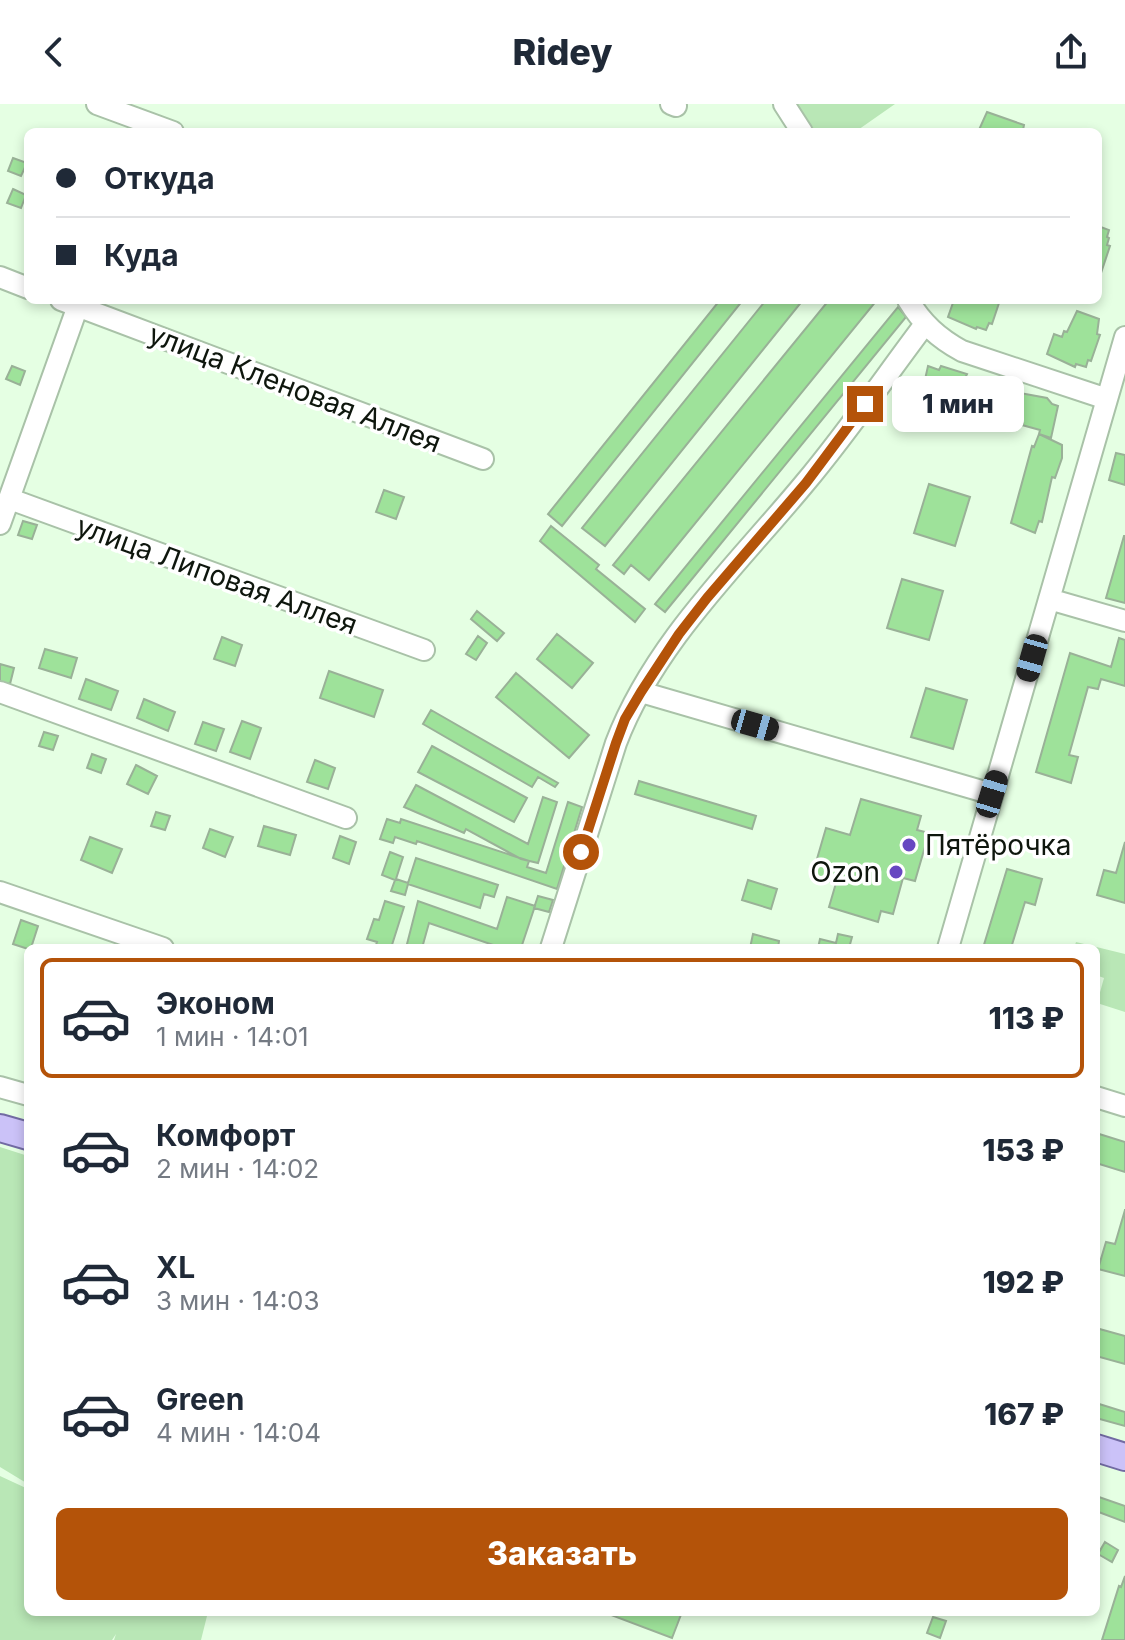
<!DOCTYPE html>
<html lang="ru">
<head>
<meta charset="utf-8">
<style>
	:root { --surface:#fff; --page:#f2f2f3; --text:#1f2937; --muted:#747a83; --line:#e0e1e3; --accent:#b45309 }
	body { margin:0; font-family:Inter,sans-serif; background:var(--page); color:var(--text); height:100vh; display:flex; flex-direction:column; font-size:30px; white-space:nowrap }
	* { box-sizing:border-box; margin:0 }
	p { font-size:26px; color:var(--muted) }
	.icon { flex:none; width:44px; height:44px; fill:none; stroke:currentColor; stroke-width:2; stroke-linecap:round; stroke-linejoin:round }
	.map { position:relative; flex:1; overflow:hidden }
	.sheet { position:absolute; left:24px; top:840px; width:1076px; height:672px; display:flex; flex-direction:column; background:var(--surface); border-radius:12px; box-shadow:0 4px 12px #0003 }
	.sheet>* { flex:none }
	.hud { position:absolute; left:24px; top:24px; width:1078px; height:176px; border-radius:12px; box-shadow:0 4px 12px #0003; display:grid; align-content:center; height:176px; padding:0 32px; background:var(--surface) }
	.end { position:absolute; width:36px; height:36px; margin:-18px; border:10px solid #b45309; background:#fff; box-shadow:0 0 0 4px #fff }
	.from { border-radius:50% }
	.bubble { position:absolute; height:56px; border-radius:12px; background:var(--surface); box-shadow:0 4px 12px #0003; font-size:26px; font-weight:800; line-height:56px; text-align:center }
	.car { position:absolute; width:24px; height:48px; margin:-24px -12px; border-radius:10px; box-shadow:0 0 6px 2px #0007; background:linear-gradient(#222 24%,#8ab4d8 0 40%,#222 0 76%,#8ab4d8 0 86%,#222 0) }
	.hud b { display:flex; align-items:center; gap:28px; height:76px; font-size:30px }
	.hud b+b { border-top:2px solid var(--line) }
	.hud i { width:20px; height:20px; background:var(--text) }
	ul { padding:14px 0 0; list-style:none }
	li { display:flex; align-items:center; gap:24px; height:120px; margin:0 16px 12px; padding:0 16px; border:4px solid transparent; border-radius:12px }
	li div { flex:1 }
	li b { display:block; font-size:30px }
	li em { font-style:normal; font-weight:800 }
	li.current { border-color:var(--accent) }
	li>.icon { width:72px; height:72px; stroke-width:1.5 }
	.primary-button { display:flex; gap:16px; margin-top:auto; padding:16px 32px }
	.primary-button a { flex:1; height:92px; border-radius:12px; background:var(--accent); color:#fff; font-size:32px; font-weight:800; line-height:92px; text-align:center }
	header { display:flex; justify-content:space-between; align-items:center; height:104px; padding:0 32px; background:var(--surface); font-size:36px; font-weight:800 }
	.map>svg:first-child { display:block }
	.green { fill:#b9e7b6 }
	.building { fill:#9ee29a; stroke:#99b197; stroke-width:2 }
	.lines { fill:none; stroke-linecap:round; stroke-linejoin:round }
	.minor-casing { stroke:#a9c2a8; stroke-width:24 }
	.major-casing { stroke:#726ba3; stroke-width:30 }
	.minor { stroke:#fff; stroke-width:20 }
	.major { stroke:#cbc2f8; stroke-width:26 }
	.route { stroke:#b45309; stroke-width:10 }
	.poi-dot { fill:#6748c1; stroke:#fff; stroke-width:3 }
	.labels { text-anchor:middle; stroke-width:7; stroke-linejoin:round; paint-order:stroke }
	.street-label { font-size:28px; fill:#0e160d; stroke:#fff }
	.poi-label { font-size:28px; fill:#0e160d; stroke:#fff; text-anchor:start }
</style>
</head>
<body>
<header><svg class="icon" aria-label="back" viewBox="0 0 24 24"><path d="M15 5l-7 7 7 7"/></svg>Ridey<svg class="icon" aria-label="share" viewBox="0 0 24 24"><path d="M12 15V3M7 8l5-5 5 5M5 13v7h14v-7"/></svg></header>
<div class="map">
<svg width="1125" height="1536" viewBox="0 0 1125 1536">
	<rect width="100%" height="100%" fill="#e5ffe3"/>
	<!-- green -->
	<path class="green" d="M791 0H895L855 28H806Z
		M1076 838 1125 850V908L1097 899 1104 874 1096 871V844H1074Z
		M0 1043 28 1052V1380L0 1363Z
		M0 1372 28 1385V1508H208L201 1536H114L116 1530 112 1536H0Z"/>
	<!-- building -->
	<path class="building" d="M987 8 1024 21 1023 26 1029 28H978Z
		M13 54 27 59 21 72 8 67Z
		M13 85 26 91 21 104 7 99Z
		M1098 122 1109 126 1107 133 1109 134 1107 141 1110 142 1101 169 1098 168Z
		M720 196H743L562 422 548 410Z
		M766 196H803L605 442 582 424Z
		M829 196H877L649 476 631 461 624 470 613 461Z
		M954 196H1000L992 220 989 219 986 226 977 223 976 225 948 213Z
		M898 203 906 213 665 508 655 500Z
		M1077 207 1099 215 1097 230 1100 231 1091 257 1088 256 1086 263 1076 260 1075 263 1047 250 1054 230 1062 233 1064 227 1067 228Z
		M12 262 25 267 20 281 6 275Z
		M928 262 939 266 941 262 967 270 965 274 983 279 991 277 1010 283 1009 287 1047 294 1052 300 1058 302 1051 334 1039 330 1040 326 1022 321 1023 319 998 311V314L955 298 954 301 922 289Z
		M1039 330 1062 341V354L1055 374 1052 373 1042 418 1039 417 1035 429 1011 419 1032 342 1034 343Z
		M1116 349 1125 351V381L1109 376Z
		M929 380 970 393 955 442 914 429Z
		M384 386 404 393 396 415 376 408Z
		M23 417 37 421 32 435 18 431Z
		M551 422 599 461 596 465 645 505 635 518 540 437Z
		M1124 432H1125V499L1106 494Z
		M902 475 943 487 929 536 887 524Z
		M477 507 504 529 497 537 471 515Z
		M557 530 593 559 572 584 537 555Z
		M478 532 487 539 476 556 466 550Z
		M222 533 242 541 235 562 214 555Z
		M1119 534 1125 536V582L1101 575 1098 585 1088 583 1069 651 1078 653 1071 679 1036 668 1070 549 1111 563Z
		M45 545 77 554 71 574 39 564Z
		M0 560 14 564 10 580 0 578Z
		M329 567 383 586 374 613 320 594Z
		M516 569 589 631 569 654 496 593Z
		M86 575 118 587 111 606 79 595Z
		M926 584 967 596 953 645 911 633Z
		M144 595 175 608 168 627 137 614Z
		M431 606 558 679 555 683 538 673 532 683 423 620Z
		M242 617 261 624 250 655 230 648Z
		M203 618 224 625 216 647 195 640Z
		M44 628 58 632 53 646 39 642Z
		M432 642 527 694 514 718 418 668Z
		M92 650 106 655 101 669 87 664Z
		M315 656 335 664 328 685 307 678Z
		M136 661 157 672 148 690 127 680Z
		M639 677 756 712 752 725 635 690Z
		M416 681 528 740 543 693 557 698 538 759 521 755 466 725 464 729 404 703Z
		M861 695 921 712 917 726 929 729 915 777 903 774 893 810 881 807 878 818 829 803 836 779 812 772 826 724 850 731Z
		M568 698 582 703 557 785 417 737 416 740 395 733 393 739 380 735 387 715 400 719 401 715 529 757 527 763 546 769Z
		M156 708 170 712 165 726 151 722Z
		M264 722 296 731 290 751 258 742Z
		M210 725 233 733 225 753 203 744Z
		M340 732 356 738 349 760 333 754Z
		M90 733 122 745 112 769 81 756Z
		M1125 738V799L1097 791 1104 766 1116 769Z
		M390 748 403 753 396 775 408 779 416 754 498 781 494 793 484 790 480 804 408 780 405 791 391 787 395 776 382 771Z
		M1007 765 1042 775 1035 801 1025 798 1011 844H983Z
		M748 776 777 785 771 805 742 796Z
		M538 792 553 796 549 808 534 804Z
		M507 793 535 802 521 844H502L429 819 422 844H406L418 797 497 825Z
		M385 797 404 803 391 844H375L377 838 367 835 374 815 379 816Z
		M21 816 38 822 31 844 28 845 13 840Z
		M753 830 779 837 778 844H750Z
		M838 830 852 833 849 844H818L820 835 836 839Z
		M1096 1029 1125 1038V1068L1096 1059Z
		M1125 1106V1105V1172L1098 1165 1106 1138 1115 1140Z
		M1096 1224 1125 1232V1260L1096 1252Z
		M1096 1299 1125 1308V1322L1096 1314Z
		M1096 1392 1125 1402V1418L1096 1407Z
		M1105 1438 1118 1446 1112 1458 1098 1450Z
		M1125 1472V1536H1102L1119 1482 1121 1483Z
		M612 1508H682L672 1534 611 1511Z
		M933 1513 946 1517 940 1534 927 1529Z"/>
	<g class="lines">
		<!-- minor casing -->
		<g class="minor-casing">
			<path id="minor" d="M97 0 173 28
				M671 0 676 2
				M784 0 802 28
				M0 173 28 184
				M61 196 483 355
				M908 196C922 219 938 234 962 247L1107 295
				M10 395 424 546
				M0 420 80 196
				M1049 495 1125 517
				M0 588 346 714
				M641 588 992 690
				M0 788 163 844
				M551 844 616 639C654 539 737 461 804 380 847 329 885 273 925 220
				M948 844 1125 233
				M0 983 28 991
				M1096 993 1125 1002"/>
		</g>
		<!-- major casing -->
		<g class="major-casing">
			<path id="major" d="M0 1024 28 1032
				M1096 1344 1125 1353"/>
		</g>
		<!-- minor -->
		<use href="#minor" class="minor"/>
		<!-- major -->
		<use href="#major" class="major"/>
	</g>
	<g class="lines">
		<!-- route -->
		<path class="route" d="M581 748 616 639 625 615 641 588 679 530 707 494 806 379 865 300"/>
	</g>
	<!-- markers -->
	<g class="poi-dot">
		<circle cx="909" cy="741" r="8"/>
		<circle cx="896" cy="768" r="8"/>
	</g>
	<g class="labels">
		<!-- street labels -->
		<g class="street-label">
			<text transform="translate(295 284) rotate(21)" y="10">улица Кленовая Аллея</text>
			<text transform="translate(217 471) rotate(20)" y="10">улица Липовая Аллея</text>
		</g>
		<!-- poi labels -->
		<g class="poi-label">
			<text x="925" y="751">Пятёрочка</text>
			<text x="880" y="778" text-anchor="end">Ozon</text>
		</g>
	</g>
</svg>
<i class="end from" style="left:581px;top:748px"></i>
<i class="end" style="left:865px;top:300px"></i>
<div class="bubble" style="left:892px;top:272px;width:132px">1 мин</div>
<i class="car" style="left:1032px;top:554px;rotate:196deg"></i>
<i class="car" style="left:755px;top:621px;rotate:106deg"></i>
<i class="car" style="left:992px;top:690px;rotate:17deg"></i>
<div class="hud">
<b><i class="from"></i>Откуда</b>
<b><i></i>Куда</b>
</div>
<section class="sheet">
<ul>
<li class="current"><svg class="icon" aria-label="car" viewBox="0 0 24 24"><path d="M5 17H2v-5l4-1 3-4h7l3 4 3 1v5h-3M9 17h6M6 11h13"/><circle cx="7" cy="17" r="2"/><circle cx="17" cy="17" r="2"/></svg><div><b>Эконом</b><p>1 мин · 14:01</p></div><em>113 ₽</em></li>
<li><svg class="icon" aria-label="car" viewBox="0 0 24 24"><path d="M5 17H2v-5l4-1 3-4h7l3 4 3 1v5h-3M9 17h6M6 11h13"/><circle cx="7" cy="17" r="2"/><circle cx="17" cy="17" r="2"/></svg><div><b>Комфорт</b><p>2 мин · 14:02</p></div><em>153 ₽</em></li>
<li><svg class="icon" aria-label="car" viewBox="0 0 24 24"><path d="M5 17H2v-5l4-1 3-4h7l3 4 3 1v5h-3M9 17h6M6 11h13"/><circle cx="7" cy="17" r="2"/><circle cx="17" cy="17" r="2"/></svg><div><b>XL</b><p>3 мин · 14:03</p></div><em>192 ₽</em></li>
<li><svg class="icon" aria-label="car" viewBox="0 0 24 24"><path d="M5 17H2v-5l4-1 3-4h7l3 4 3 1v5h-3M9 17h6M6 11h13"/><circle cx="7" cy="17" r="2"/><circle cx="17" cy="17" r="2"/></svg><div><b>Green</b><p>4 мин · 14:04</p></div><em>167 ₽</em></li>
</ul>
<div class="primary-button"><a>Заказать</a></div>
</section>
</div>
</body>
</html>
